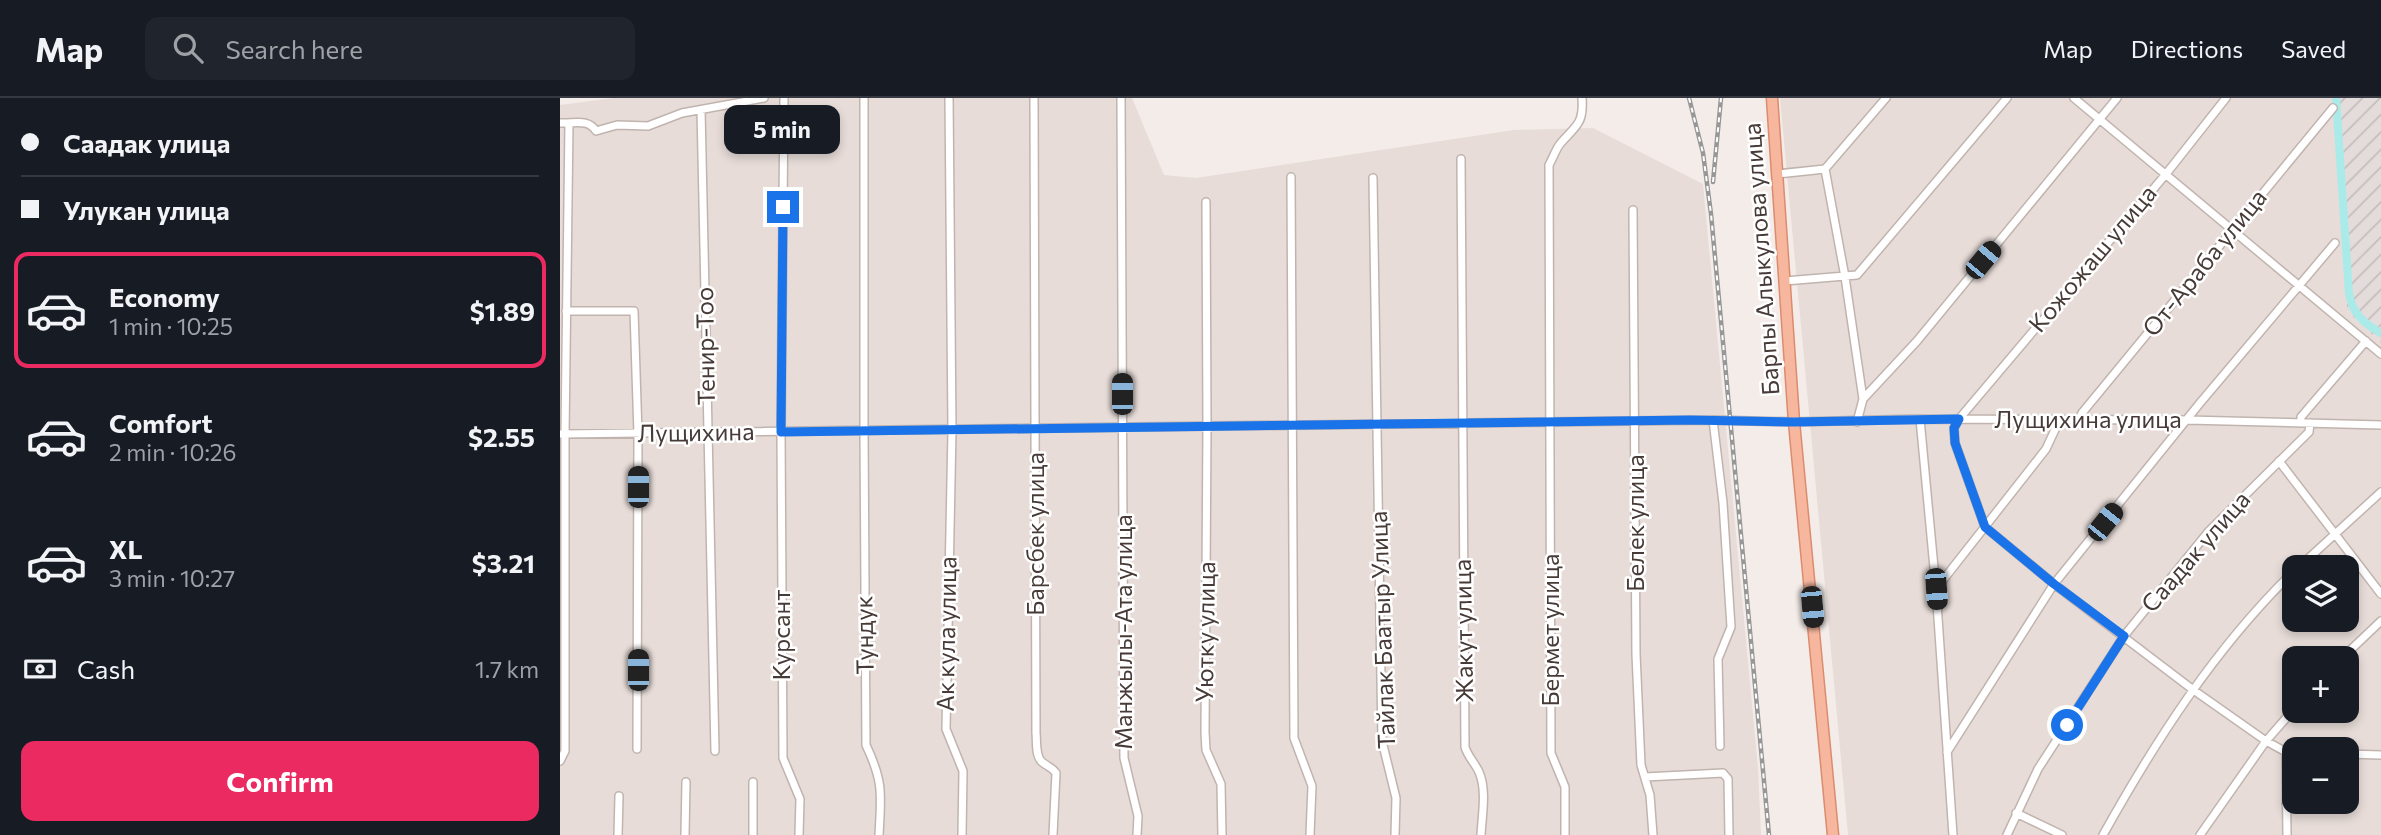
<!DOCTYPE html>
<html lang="en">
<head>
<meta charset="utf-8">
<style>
	:root { --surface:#171b24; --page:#20242c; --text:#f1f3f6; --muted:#9ea1a6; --line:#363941; --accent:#ea2a60 }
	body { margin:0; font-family:Commissioner,sans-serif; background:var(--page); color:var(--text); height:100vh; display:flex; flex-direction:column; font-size:26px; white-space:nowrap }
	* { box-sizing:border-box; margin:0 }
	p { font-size:23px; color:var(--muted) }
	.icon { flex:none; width:38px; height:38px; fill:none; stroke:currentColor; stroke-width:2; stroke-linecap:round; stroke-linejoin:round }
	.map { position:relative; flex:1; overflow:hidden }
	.panel { display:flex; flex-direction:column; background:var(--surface); width:560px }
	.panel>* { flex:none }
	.guide { display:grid; align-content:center; height:154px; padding:0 21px; background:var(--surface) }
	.buttons { position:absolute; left:1722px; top:457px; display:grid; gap:14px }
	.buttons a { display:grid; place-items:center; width:77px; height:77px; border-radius:14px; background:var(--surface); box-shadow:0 4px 10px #0003; font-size:35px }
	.end { position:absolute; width:32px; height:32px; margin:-16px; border:9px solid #1a73e8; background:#fff; box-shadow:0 0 0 4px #fff }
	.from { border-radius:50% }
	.bubble { position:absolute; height:49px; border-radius:14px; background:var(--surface); box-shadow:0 4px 10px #0003; font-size:23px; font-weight:700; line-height:49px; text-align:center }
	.car { position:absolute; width:21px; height:42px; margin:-21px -10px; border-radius:9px; box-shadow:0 0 5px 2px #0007; background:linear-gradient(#222 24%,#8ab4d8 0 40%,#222 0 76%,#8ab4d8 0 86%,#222 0) }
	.guide b { display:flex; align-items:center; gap:24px; height:66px; font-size:26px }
	.guide b+b { border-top:2px solid var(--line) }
	.guide i { width:18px; height:18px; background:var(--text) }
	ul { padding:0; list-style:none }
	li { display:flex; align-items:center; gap:21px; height:116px; margin:0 14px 10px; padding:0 7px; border:4px solid transparent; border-radius:14px }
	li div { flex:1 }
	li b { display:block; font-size:26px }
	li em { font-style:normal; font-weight:700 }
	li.selected { border-color:var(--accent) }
	li>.icon { width:63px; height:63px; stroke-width:1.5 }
	.pay { display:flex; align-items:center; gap:18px; height:77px; padding:0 21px; font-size:26px }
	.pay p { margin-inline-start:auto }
	.button { display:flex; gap:14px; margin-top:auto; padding:14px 21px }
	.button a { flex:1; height:80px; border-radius:14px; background:var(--accent); color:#fff; font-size:28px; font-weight:700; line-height:80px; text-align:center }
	header { display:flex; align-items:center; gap:42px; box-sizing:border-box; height:98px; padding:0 35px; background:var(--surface); border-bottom:2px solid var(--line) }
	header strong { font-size:33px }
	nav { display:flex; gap:38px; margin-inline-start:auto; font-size:24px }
	.search { width:490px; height:63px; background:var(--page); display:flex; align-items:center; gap:18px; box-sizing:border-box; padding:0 24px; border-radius:14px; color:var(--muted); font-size:26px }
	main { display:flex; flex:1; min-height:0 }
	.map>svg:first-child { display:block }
	.residential { fill:#e7dcd8; fill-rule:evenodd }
	.industrial { fill:url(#industrial-furrows) }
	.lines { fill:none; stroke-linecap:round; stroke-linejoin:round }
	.canal { stroke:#aaebea; stroke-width:8 }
	.minor-casing { stroke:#c1b4af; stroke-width:10 }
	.major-casing { stroke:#db8c6f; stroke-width:13 }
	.minor { stroke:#fff; stroke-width:7 }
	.major { stroke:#f7b79f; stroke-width:10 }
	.rail-casing { stroke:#979797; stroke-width:4.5 }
	.rail { stroke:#fff; stroke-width:2; stroke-dasharray:5; stroke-linecap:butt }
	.route { stroke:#1a73e8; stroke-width:9 }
	.labels { text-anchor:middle; stroke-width:5; stroke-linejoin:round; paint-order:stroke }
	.street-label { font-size:24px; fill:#473b38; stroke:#fff }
</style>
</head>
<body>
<header>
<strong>Map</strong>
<div class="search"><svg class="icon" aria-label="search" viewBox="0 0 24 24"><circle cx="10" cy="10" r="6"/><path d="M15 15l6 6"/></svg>Search here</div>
<nav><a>Map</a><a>Directions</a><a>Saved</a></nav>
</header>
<main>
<section class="panel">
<div class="guide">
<b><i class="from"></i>Саадак улица</b>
<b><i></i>Улукан улица</b>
</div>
<ul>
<li class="selected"><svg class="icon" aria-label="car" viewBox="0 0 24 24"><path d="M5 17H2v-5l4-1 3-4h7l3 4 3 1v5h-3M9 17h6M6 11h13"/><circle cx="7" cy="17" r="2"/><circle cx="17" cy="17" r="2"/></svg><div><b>Economy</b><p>1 min · 10:25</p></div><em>$1.89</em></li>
<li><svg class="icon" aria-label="car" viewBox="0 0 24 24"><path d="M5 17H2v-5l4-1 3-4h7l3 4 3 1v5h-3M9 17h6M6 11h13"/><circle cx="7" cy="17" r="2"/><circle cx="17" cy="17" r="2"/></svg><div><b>Comfort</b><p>2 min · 10:26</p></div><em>$2.55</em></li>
<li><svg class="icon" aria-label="car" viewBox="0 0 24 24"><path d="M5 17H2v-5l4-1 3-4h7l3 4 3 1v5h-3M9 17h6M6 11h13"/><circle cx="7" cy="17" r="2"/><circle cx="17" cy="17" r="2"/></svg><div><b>XL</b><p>3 min · 10:27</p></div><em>$3.21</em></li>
</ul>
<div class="pay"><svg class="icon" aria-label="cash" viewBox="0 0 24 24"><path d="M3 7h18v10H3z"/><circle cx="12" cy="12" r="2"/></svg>Cash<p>1.7 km</p></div>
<div class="button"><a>Confirm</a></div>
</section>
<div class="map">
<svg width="1821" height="737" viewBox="0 0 1821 737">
	<defs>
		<pattern id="industrial-furrows" width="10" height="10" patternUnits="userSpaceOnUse" patternTransform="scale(1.75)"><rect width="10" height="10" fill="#e3dcdb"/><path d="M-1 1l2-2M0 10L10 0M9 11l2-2" fill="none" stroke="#c4bebd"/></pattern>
	</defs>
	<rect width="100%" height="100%" fill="#f3ece9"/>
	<!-- residential -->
	<path class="residential" d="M54 0H572L604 77 636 80 954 32 1033 30 1143 86 1198 670 1201 737H0V7Z
		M1220 0H1777L1787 213 1821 245V737H1288ZM1734 469H1787V522H1734ZM1734 560H1787V612H1734ZM1734 651H1787V704H1734Z"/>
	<!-- industrial -->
	<path class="industrial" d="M1777 0H1821V245L1787 213Z"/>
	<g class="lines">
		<!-- canal -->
		<path class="canal" d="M1776 0 1789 196C1793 216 1803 225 1821 235"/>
		<!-- minor casing -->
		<g class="minor-casing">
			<path id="minor" d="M224 0 221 334 223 660 240 701 239 737
				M304 0V333L306 647C324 685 321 697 319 737
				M389 0 392 332 386 631 403 673 402 737
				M474 0 476 635C477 644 475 658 482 664 488 669 492 669 496 675L493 737
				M561 0 564 660 578 718 577 737
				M1514 0 1821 256
				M1666 0 1606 76 1399 321 1394 330 1395 345 1425 429 1494 486 1632 591 1706 643 1726 654 1734 655
				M141 12 155 653
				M0 25C14 26 28 20 36 33L57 27 88 28 122 15 204 0
				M901 61 905 649C908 659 915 665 919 674 927 692 922 717 921 737
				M1265 71 1285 179 1303 301
				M1217 76 1265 71 1326 0
				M731 79 734 640 752 688 750 737
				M813 80 822 643 836 700 835 737
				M646 104 647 328 645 634 646 652 661 686 662 737
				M1073 112 1076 556 1081 667 1090 697 1093 737
				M1225 183 1297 177 1447 0
				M6 213H74L78 336 77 651
				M1360 321 1376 491 1393 737
				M1519 321 1522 315 1773 10
				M1153 322 1163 405 1171 529 1158 561 1160 648
				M1297 324 1303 301 1357 243 1557 0
				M1741 325V319L1806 243
				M0 336 1153 322 1234 324 1360 321 1627 322 1821 327
				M1719 363 1821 496
				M1739 469 1821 394
				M1376 491 1486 351 1500 321
				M1782 560 1821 523
				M1387 654 1494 486 1640 305 1775 145
				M1726 654 1727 737
				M1787 656 1821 657
				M0 663 5 653V336L9 25
				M1085 679 1163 675 1168 681 1169 737
				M1726 706 1769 708
				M1456 715 1502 737
				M58 737 59 698
				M125 737 126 684
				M193 737V684
				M1005 737V689L991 655 989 67C993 60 996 51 1000 46 1015 28 1024 27 1022 0
				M1447 737 1478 671 1564 538 1649 433 1749 334 1750 325
				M1543 737C1596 642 1655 550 1734 473
				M1640 737 1706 643 1734 611"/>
		</g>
		<!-- major casing -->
		<g class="major-casing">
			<path id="major" d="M1212 0 1234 324 1273 737"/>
		</g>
		<!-- minor -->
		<use href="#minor" class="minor"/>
		<!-- major -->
		<use href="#major" class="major"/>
		<!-- rail casing -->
		<g class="rail-casing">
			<path id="rail" d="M1129 0 1143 55 1151 116 1209 737
				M1153 84 1161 0"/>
		</g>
		<!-- rail -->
		<use href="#rail" class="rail"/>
	</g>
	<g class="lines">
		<!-- route -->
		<path class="route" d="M223 109 221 334 1130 322 1234 324 1399 321 1394 330 1395 345 1425 429 1494 486 1564 538 1507 627"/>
	</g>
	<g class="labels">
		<!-- street labels -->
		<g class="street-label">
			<text transform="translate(1202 161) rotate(-94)" y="8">Барпы Алыкулова улица</text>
			<text transform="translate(1533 161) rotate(-50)" y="8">Кожожаш улица</text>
			<text transform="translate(1645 165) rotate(-51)" y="8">От-Араба улица</text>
			<text transform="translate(146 248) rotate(-91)" y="8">Тенир-Тоо</text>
			<text x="1528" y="330">Лущихина улица</text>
			<text transform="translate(136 335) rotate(-1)" y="8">Лущихина</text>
			<text transform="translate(1076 425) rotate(-90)" y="8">Белек улица</text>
			<text transform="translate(476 436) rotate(-90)" y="8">Барсбек улица</text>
			<text transform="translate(1636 454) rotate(-49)" y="8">Саадак улица</text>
			<text transform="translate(823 532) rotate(-92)" y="8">Тайлак Баатыр Улица</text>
			<text transform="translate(991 532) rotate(-90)" y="8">Бермет улица</text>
			<text transform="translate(904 533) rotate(-91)" y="8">Жакут улица</text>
			<text transform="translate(564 534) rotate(-90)" y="8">Манжылы-Ата улица</text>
			<text transform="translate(646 534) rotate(-89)" y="8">Уютку улица</text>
			<text transform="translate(387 536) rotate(-89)" y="8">Ак кула улица</text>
			<text transform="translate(222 537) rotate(-90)" y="8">Курсант</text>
			<text transform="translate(305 537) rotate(-91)" y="8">Тундук</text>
		</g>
	</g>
</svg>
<div class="buttons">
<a><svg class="icon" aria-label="layers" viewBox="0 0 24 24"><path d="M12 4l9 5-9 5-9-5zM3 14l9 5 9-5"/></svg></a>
<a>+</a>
<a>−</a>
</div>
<i class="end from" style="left:1507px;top:627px"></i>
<i class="end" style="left:223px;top:109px"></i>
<div class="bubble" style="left:164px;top:7px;width:116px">5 min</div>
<i class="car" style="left:1423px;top:162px;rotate:40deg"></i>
<i class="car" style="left:562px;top:296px;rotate:0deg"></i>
<i class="car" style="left:78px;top:389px;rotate:0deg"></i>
<i class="car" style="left:1545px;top:424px;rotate:39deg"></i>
<i class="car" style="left:1376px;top:491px;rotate:176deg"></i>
<i class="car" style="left:1252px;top:509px;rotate:175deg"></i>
<i class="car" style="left:78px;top:572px;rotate:0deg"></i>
</div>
</main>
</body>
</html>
